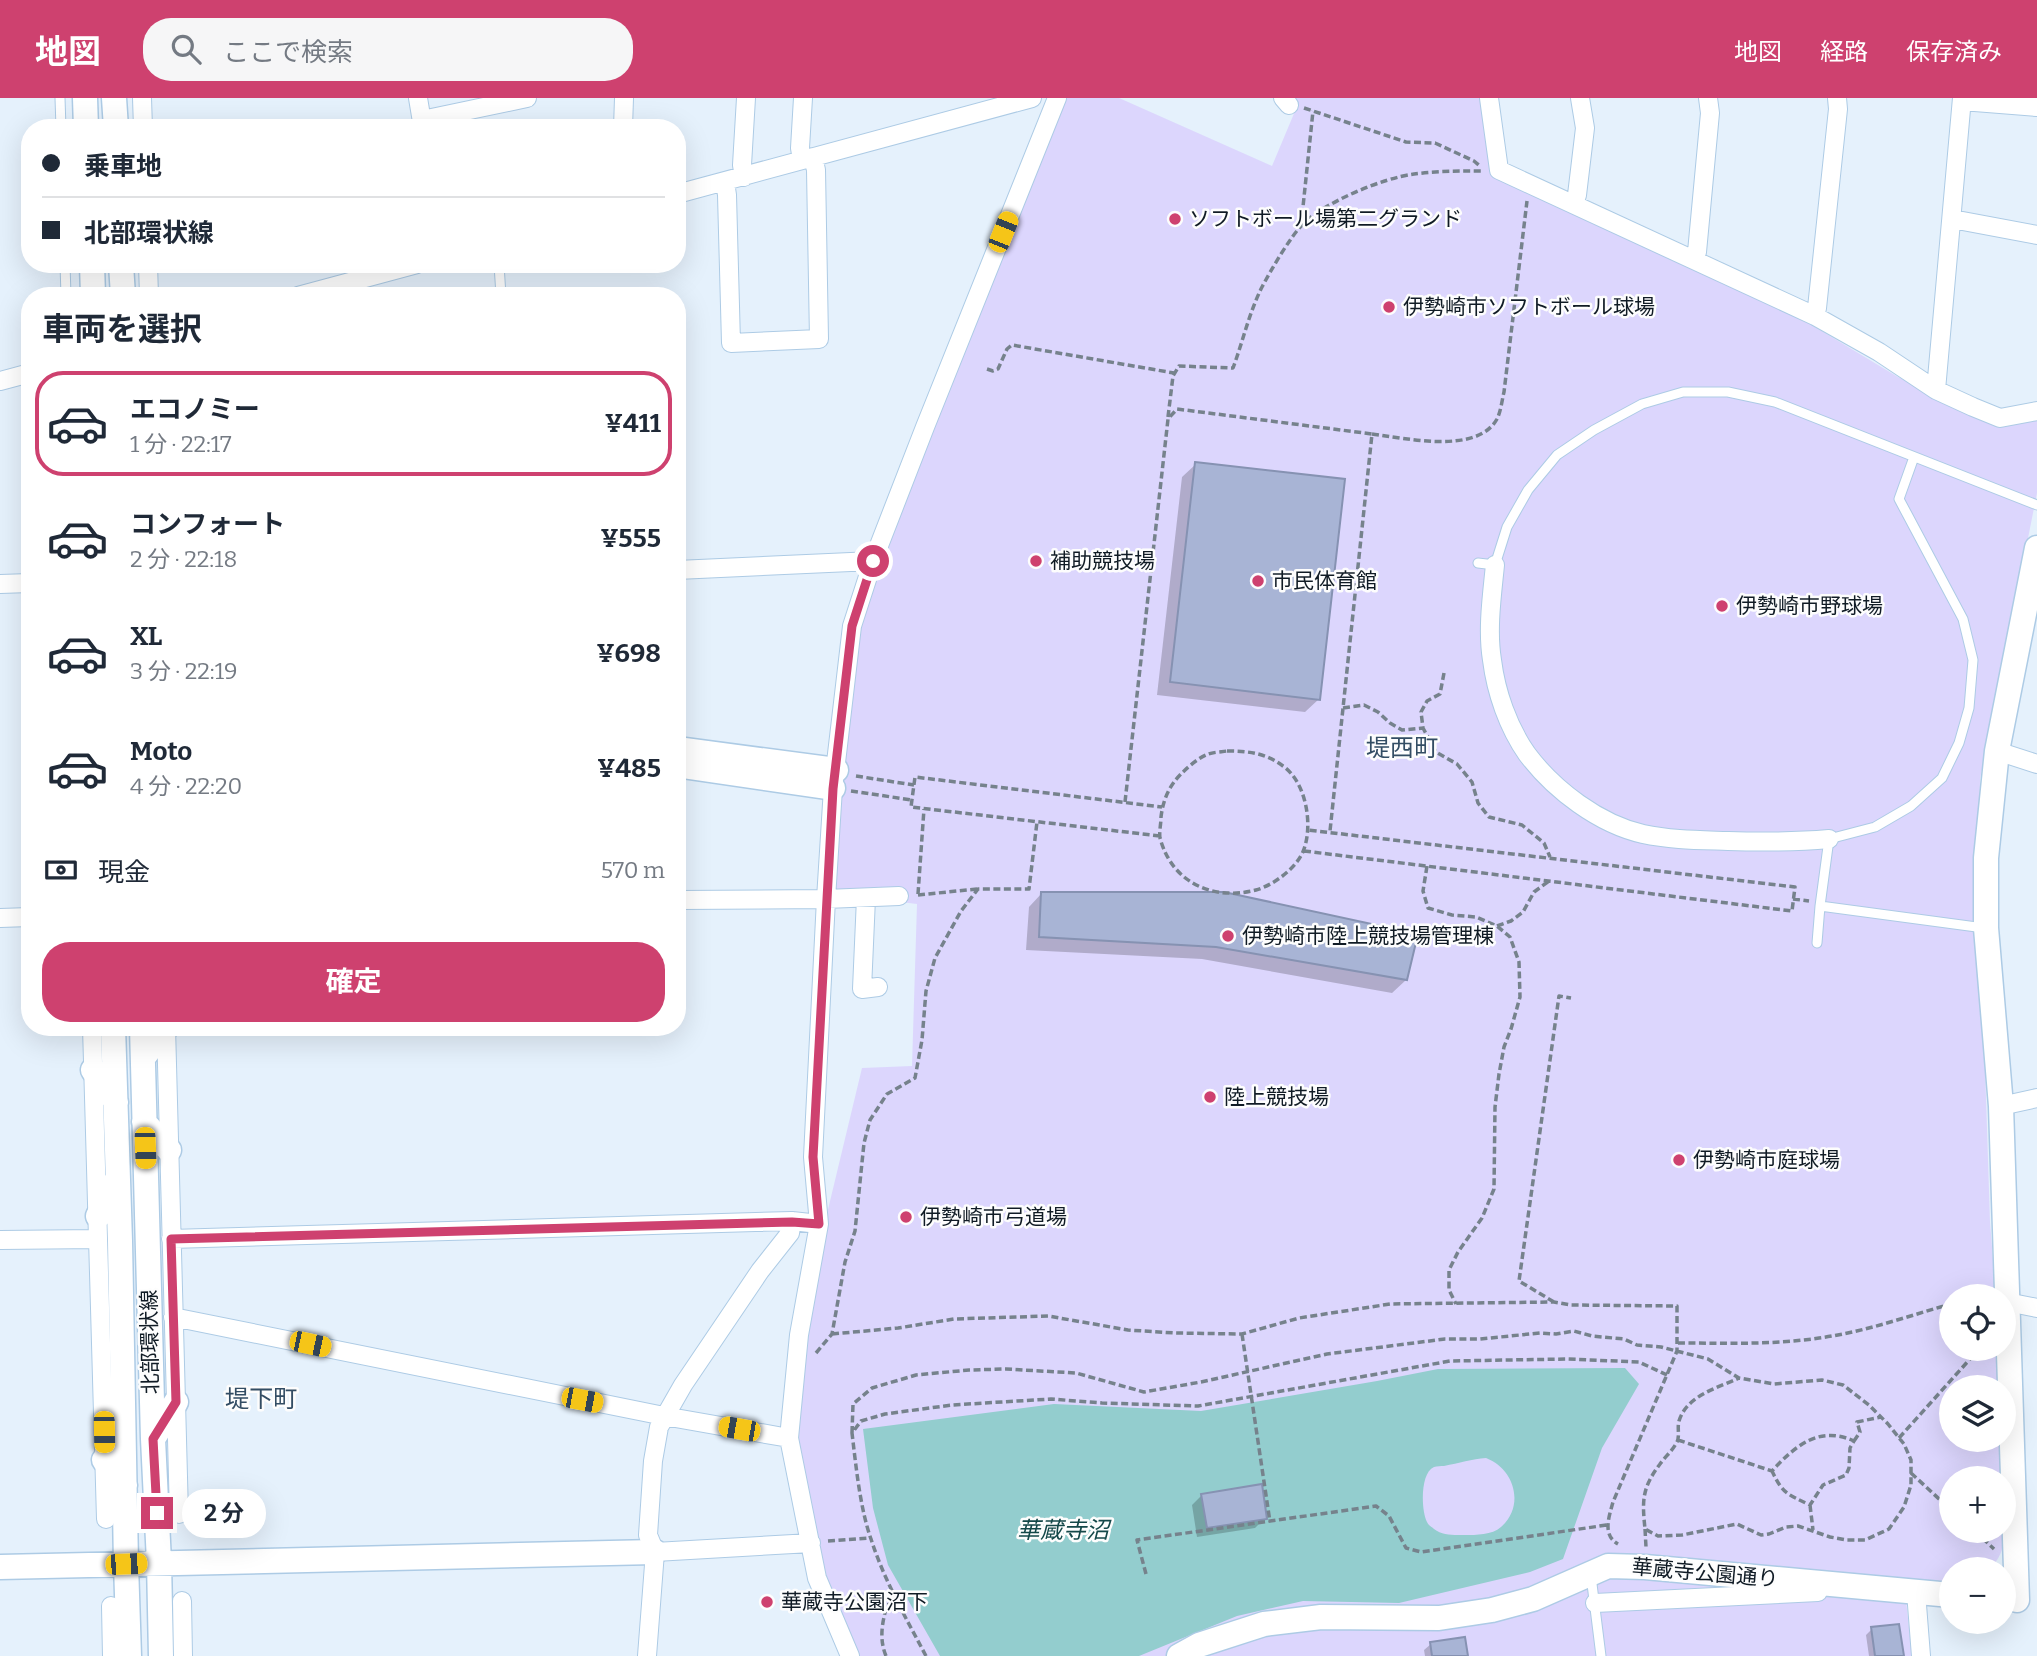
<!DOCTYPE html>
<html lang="ja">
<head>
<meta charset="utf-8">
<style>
	:root { --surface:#fff; --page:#f6f6f7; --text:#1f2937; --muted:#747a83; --line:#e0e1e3; --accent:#ce416f }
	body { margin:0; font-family:Bitter,"Noto Sans JP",serif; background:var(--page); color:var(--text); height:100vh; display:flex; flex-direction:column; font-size:26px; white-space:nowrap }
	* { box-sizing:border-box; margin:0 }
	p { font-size:23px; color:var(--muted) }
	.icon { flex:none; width:38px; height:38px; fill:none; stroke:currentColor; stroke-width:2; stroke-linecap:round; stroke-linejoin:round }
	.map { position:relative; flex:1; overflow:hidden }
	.details { position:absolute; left:21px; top:189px; width:665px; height:749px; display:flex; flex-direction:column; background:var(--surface); border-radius:28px; box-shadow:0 7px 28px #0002 }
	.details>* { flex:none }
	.hud { position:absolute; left:21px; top:21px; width:665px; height:154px; border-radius:28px; box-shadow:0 7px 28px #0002; display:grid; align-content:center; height:154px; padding:0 21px; background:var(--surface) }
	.fabs { position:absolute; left:1939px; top:1186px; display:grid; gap:14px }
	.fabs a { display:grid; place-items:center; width:77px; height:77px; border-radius:50%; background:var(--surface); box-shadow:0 7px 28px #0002; font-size:35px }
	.end { position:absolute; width:32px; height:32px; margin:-16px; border:9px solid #ce416f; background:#fff; box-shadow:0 0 0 4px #fff }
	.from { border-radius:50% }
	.bubble { position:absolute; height:49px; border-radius:24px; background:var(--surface); box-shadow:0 7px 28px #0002; font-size:23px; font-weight:700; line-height:49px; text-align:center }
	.car { position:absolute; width:21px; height:42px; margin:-21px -10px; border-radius:9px; box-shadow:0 0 5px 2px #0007; background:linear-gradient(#f5c518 24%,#345 0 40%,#f5c518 0 76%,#345 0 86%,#f5c518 0) }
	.hud b { display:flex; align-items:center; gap:24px; height:66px; font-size:26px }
	.hud b+b { border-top:2px solid var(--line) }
	.hud i { width:18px; height:18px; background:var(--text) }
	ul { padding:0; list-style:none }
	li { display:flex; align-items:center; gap:21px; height:105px; margin:0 14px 10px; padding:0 7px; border:4px solid transparent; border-radius:28px }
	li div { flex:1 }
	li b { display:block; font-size:26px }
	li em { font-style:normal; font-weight:700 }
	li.selected { border-color:var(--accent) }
	li>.icon { width:63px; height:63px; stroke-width:1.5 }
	h2 { padding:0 21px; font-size:32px; line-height:84px }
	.pay { display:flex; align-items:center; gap:18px; height:77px; padding:0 21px; font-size:26px }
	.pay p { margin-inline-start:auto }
	.action { display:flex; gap:14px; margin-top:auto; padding:14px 21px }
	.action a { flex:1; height:80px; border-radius:28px; background:var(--accent); color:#fff; font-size:28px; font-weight:700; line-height:80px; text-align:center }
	header { display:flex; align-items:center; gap:42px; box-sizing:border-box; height:98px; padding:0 35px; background:var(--accent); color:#fff }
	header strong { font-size:33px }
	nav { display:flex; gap:38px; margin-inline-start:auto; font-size:24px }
	.search { width:490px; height:63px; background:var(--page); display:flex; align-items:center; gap:18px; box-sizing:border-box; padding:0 24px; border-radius:28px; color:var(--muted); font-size:26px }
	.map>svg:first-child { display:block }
	.green { fill:#dcd6fd }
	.water { fill:#93cdce; fill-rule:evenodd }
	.shadow { fill:#0003 }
	.building { fill:#a8b4d5; stroke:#8692b2; stroke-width:2 }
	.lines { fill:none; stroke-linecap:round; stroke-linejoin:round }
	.lane-casing { stroke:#adcbe5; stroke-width:11 }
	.street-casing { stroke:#adcbe5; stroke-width:20 }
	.secondary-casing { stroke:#adcbe5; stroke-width:27 }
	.path { stroke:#76828c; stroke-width:3.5; stroke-dasharray:7 3.5; stroke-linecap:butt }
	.lane { stroke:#fff; stroke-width:9 }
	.street { stroke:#fff; stroke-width:18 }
	.secondary { stroke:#fff; stroke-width:24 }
	.route { stroke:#ce416f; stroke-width:9 }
	.poi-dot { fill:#ce416f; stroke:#fdfdfd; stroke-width:2.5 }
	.labels { text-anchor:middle; stroke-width:5; stroke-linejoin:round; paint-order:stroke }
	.poi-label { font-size:21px; fill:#101b25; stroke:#fdfdfd; text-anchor:start }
	.street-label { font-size:21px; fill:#101b25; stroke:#fdfdfd }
	.water-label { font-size:23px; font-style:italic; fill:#144849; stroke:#fdfdfd }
	.quarter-label { font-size:24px; fill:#334d64; stroke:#fdfdfd }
</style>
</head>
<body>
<header>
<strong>地図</strong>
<div class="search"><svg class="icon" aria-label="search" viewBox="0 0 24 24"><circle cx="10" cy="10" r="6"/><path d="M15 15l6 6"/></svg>ここで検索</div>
<nav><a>地図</a><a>経路</a><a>保存済み</a></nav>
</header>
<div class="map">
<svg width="2037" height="1558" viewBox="0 0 2037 1558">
	<rect width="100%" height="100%" fill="#e5f1fc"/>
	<!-- green -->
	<path class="green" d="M1065 0H1119L1272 68 1298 6 1294 0H1480L1493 78 1767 200 1898 279 1997 328 2037 321V395L1980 681 1979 782 1990 1124 1996 1199H1951V1251H1999L2000 1290H1951V1342H2002L2003 1381H1951V1433H2004C2006 1446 1999 1467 1985 1472 1978 1474 1960 1472 1951 1472V1486L1904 1483 1912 1558H859L829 1490 794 1326 825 1124 862 970 912 968 917 806 835 796 845 657 862 519 945 293Z"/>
	<!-- water -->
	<path class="water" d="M1625 1270 1639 1286 1602 1350 1563 1461 1530 1474 1399 1505 1303 1503 1237 1518 1139 1558H940L888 1467 873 1410 863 1331 1054 1306 1201 1313 1377 1283 1438 1271ZM1486 1360C1515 1371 1525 1408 1501 1429 1492 1437 1476 1437 1465 1437 1454 1437 1443 1438 1434 1431 1432 1429 1428 1427 1427 1424 1421 1412 1420 1375 1434 1369 1437 1368 1441 1368 1444 1368 1459 1365 1472 1361 1486 1360Z"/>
	<!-- shadow -->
	<path class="shadow" d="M1196 366 1319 601 1305 614 1157 597 1182 379Z
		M1042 795 1406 882 1392 895 1202 861 1026 852 1029 809Z
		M1202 1397 1265 1420 1255 1430 1197 1439 1192 1407Z
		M1872 1531 1902 1558H1869L1866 1537Z
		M1431 1546 1466 1558H1425L1424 1552Z"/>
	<!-- building -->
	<path class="building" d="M1195 364 1345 381 1320 602 1170 584Z
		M1041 794H1224L1418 836 1407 882 1216 849 1039 839Z
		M1262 1386 1267 1421 1207 1430 1201 1396Z
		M1899 1526 1904 1558H1875L1871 1529Z
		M1465 1539 1468 1558H1432L1430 1544Z"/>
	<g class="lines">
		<!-- lane casing -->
		<g class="lane-casing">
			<path id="lane" d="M60 0 61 30
				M65 166 66 198
				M499 166 501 198
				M1478 465 1495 467 1507 429 1528 392 1557 357 1594 332 1642 306 1683 294H1728L1775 304 2037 407
				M1820 808 1984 830
				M1817 845 1820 808 1829 741 1875 729 1911 708 1942 680 1959 645 1969 610 1973 562 1963 521 1899 401 1914 359
				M1591 1478 1601 1558"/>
		</g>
		<!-- street casing -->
		<g class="street-casing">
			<path id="street" d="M142 0 143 30
				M418 0 423 30
				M1283 0 1289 7
				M1489 0 1499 72 1815 218 1879 254 1936 292 1973 309 2000 320 2037 313
				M1962 3 2037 9
				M422 22 527 0
				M623 30 624 0
				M802 62 800 50 803 0
				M744 79 742 67 746 0
				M725 84 727 97 731 245 819 241 816 72 813 59
				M677 96 1032 0
				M1574 106 1577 97 1585 30 1580 0
				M1952 121 2037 137
				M1694 160 1697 154 1710 15 1708 0
				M148 166 149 198
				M298 198 417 166
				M1815 218 1817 210 1838 11 1837 0
				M0 283 30 275
				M1936 292 1962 0
				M1495 467C1492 497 1487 532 1492 562 1496 594 1508 629 1527 656 1554 692 1599 726 1643 736 1671 742 1699 742 1728 743 1762 744 1795 744 1829 741
				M677 472 873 463
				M0 486 30 485
				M1997 653 2037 666
				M866 800 862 891 878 889
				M677 802 826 801 899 798
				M0 820 30 819
				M92 929 106 1421
				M166 929 179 1416
				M2001 1008 2037 1000
				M171 1141 792 1123 819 1126
				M0 1142 98 1141
				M2007 1204 2037 1210
				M173 1219 664 1318 789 1340
				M655 1454 811 1445
				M1916 1494 1921 1558
				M182 1503 183 1558
				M1595 1505 1818 1494
				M111 1508 112 1558
				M647 1558 655 1454 648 1437 653 1363 659 1329 683 1287 760 1173 790 1135 792 1123
				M850 1558 817 1480 789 1340 799 1237 819 1126 813 1059 826 801 833 690 852 528 873 463 925 329 1057 0"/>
		</g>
		<!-- secondary casing -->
		<g class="secondary-casing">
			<path id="secondary" d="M85 0 86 30
				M114 0 116 30
				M92 166 93 198
				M121 166 123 198
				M677 651 836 672
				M682 668 833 690
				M113 929 120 1143 126 1466 129 1558
				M142 929 153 1341 159 1464 161 1558
				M143 960 166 930
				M93 972 116 1004
				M144 1024 169 1052
				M98 1118 117 1081
				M153 1341 176 1304
				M104 1362 125 1387
				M0 1469 655 1454
				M2017 1502 2001 1008 1986 830V760L1997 653 2037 450
				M1179 1558 1199 1547 1264 1526 1321 1519 1439 1520 1492 1512 1533 1501 1608 1468 1645 1469 1951 1497"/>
		</g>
		<!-- path -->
		<path class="path" d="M1304 10 1406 44 1435 45 1474 63 1481 69
			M1301 128 1313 13
			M987 271 993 273 998 271 1007 251 1012 247 1174 275
			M1168 319 1173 278 1179 268 1233 270C1243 243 1249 215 1262 189 1271 172 1290 139 1303 126 1325 104 1383 80 1414 76 1437 73 1460 73 1484 73
			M1372 336C1405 340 1477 357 1497 321 1501 313 1502 302 1504 294L1527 103
			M1444 575 1440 596 1427 603 1421 614 1423 630 1436 654 1457 666 1472 684 1478 705 1489 719 1522 727 1544 745 1550 759
			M1343 610 1364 607 1378 614 1390 625 1402 632 1423 630
			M1227 653C1248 653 1266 655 1283 668 1306 684 1313 726 1304 751 1298 769 1274 787 1256 792 1213 803 1172 785 1160 740 1159 734 1161 726 1161 719 1163 702 1169 688 1181 676 1188 669 1197 661 1206 657 1212 654 1221 654 1227 653Z
			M856 678 914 687
			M851 693 912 702
			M1125 704 1168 321 1177 311 1372 336 1330 733
			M1160 738 911 709 915 679 1162 709
			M1304 753 1792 813 1795 789 1308 732
			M1427 768 1423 793 1428 810 1452 817 1476 819 1497 828 1510 839 1519 864 1520 899 1511 931 1504 949 1499 976 1495 1009 1494 1091 1482 1120 1458 1154 1449 1172V1192L1456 1206
			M918 796 924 711
			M918 797 977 791
			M1793 801 1809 803
			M1497 828 1511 823 1523 814 1534 794 1549 783
			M1554 1204 1519 1183 1559 898 1571 900
			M832 1236 898 1230 954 1221 1048 1218 1128 1232 1175 1235 1242 1236 1299 1220 1390 1206 1554 1204 1571 1207 1677 1208V1253L1613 1404C1609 1419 1602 1437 1618 1446
			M1242 1236 1270 1424
			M1678 1245C1725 1245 1773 1247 1819 1240 1865 1234 1908 1218 1951 1206
			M816 1255 832 1236 845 1164 855 1133 864 1045 870 1022 887 996 915 980 922 942 926 893 935 860 961 813 978 791H1029L1037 724
			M852 1335 853 1306 872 1290 916 1277 969 1272 1006 1271 1076 1275 1144 1294 1201 1284 1327 1256 1445 1241H1480L1540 1235 1556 1236 1574 1233 1592 1238 1624 1241 1637 1247 1661 1249 1708 1261 1739 1280 1774 1286 1822 1282 1843 1287 1869 1307 1888 1326 1904 1346 1911 1362V1387L1904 1409 1889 1431 1865 1442H1847L1830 1439 1798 1428 1786 1429 1769 1436 1761 1437 1737 1426 1682 1437 1658 1438 1645 1431C1642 1402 1642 1390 1660 1366 1665 1359 1673 1352 1677 1344 1680 1338 1677 1330 1679 1323 1687 1297 1718 1290 1739 1280
			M1899 1340 1979 1251
			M1678 1342 1772 1373C1795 1348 1819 1327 1854 1343L1850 1350 1849 1370 1846 1377 1823 1387 1810 1407C1787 1396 1783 1396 1772 1373
			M1854 1343 1860 1334 1857 1324 1881 1319
			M1911 1375 1951 1412
			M1810 1407 1813 1432
			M1645 1431 1646 1449
			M1975 1433 1994 1451
			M828 1443 869 1440
			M1146 1476 1137 1442 1376 1408 1389 1418 1406 1450 1421 1454 1607 1427
			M886 1558C879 1541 882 1525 887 1507L898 1503
			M926 1558C906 1520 884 1482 871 1441 860 1410 856 1368 852 1335L861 1323 885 1316 952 1307 1051 1301 1102 1305 1198 1308 1450 1263 1567 1261 1639 1264 1667 1277"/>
		<!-- lane -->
		<use href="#lane" class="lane"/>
		<!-- street -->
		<use href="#street" class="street"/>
		<!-- secondary -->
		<use href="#secondary" class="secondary"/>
	</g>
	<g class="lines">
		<!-- route -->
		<path class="route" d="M157 1415 153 1341 176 1304 171 1141 792 1124 819 1126 813 1059 833 691 852 528 873 463"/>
	</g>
	<!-- markers -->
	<g class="poi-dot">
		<circle cx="1175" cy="121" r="7"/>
		<circle cx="1389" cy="209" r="7"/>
		<circle cx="1036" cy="463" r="7"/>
		<circle cx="1258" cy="483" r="7"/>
		<circle cx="1722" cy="508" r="7"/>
		<circle cx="1228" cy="838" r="7"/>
		<circle cx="1210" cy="999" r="7"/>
		<circle cx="1679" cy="1062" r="7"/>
		<circle cx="906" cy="1119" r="7"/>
		<circle cx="767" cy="1504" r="7"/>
	</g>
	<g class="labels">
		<!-- poi labels -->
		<g class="poi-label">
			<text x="1189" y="128">ソフトボール場第二グランド</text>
			<text x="1403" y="216">伊勢崎市ソフトボール球場</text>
			<text x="1050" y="470">補助競技場</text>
			<text x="1272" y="490">市民体育館</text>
			<text x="1736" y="515">伊勢崎市野球場</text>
			<text x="1242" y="845">伊勢崎市陸上競技場管理棟</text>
			<text x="1224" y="1006">陸上競技場</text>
			<text x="1693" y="1069">伊勢崎市庭球場</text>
			<text x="920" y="1126">伊勢崎市弓道場</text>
			<text x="781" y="1511">華蔵寺公園沼下</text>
		</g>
		<!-- street labels -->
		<g class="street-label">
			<text transform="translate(150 1244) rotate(-91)" y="7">北部環状線</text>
			<text transform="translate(1705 1475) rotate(5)" y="7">華蔵寺公園通り</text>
		</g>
		<!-- water labels -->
		<g class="water-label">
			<text x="1063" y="1440">華蔵寺沼</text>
		</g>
		<!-- quarter labels -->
		<g class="quarter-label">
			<text x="1402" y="658">堤西町</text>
			<text x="261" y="1309">堤下町</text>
		</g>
	</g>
</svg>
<div class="fabs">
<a><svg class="icon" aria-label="locate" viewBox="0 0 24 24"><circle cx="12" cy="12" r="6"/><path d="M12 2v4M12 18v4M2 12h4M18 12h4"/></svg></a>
<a><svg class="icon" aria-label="layers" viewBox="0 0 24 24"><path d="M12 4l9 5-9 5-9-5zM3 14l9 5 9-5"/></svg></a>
<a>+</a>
<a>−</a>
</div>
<i class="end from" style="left:873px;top:463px"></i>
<i class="end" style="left:157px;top:1415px"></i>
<div class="bubble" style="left:182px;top:1391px;width:84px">2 分</div>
<i class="car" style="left:1003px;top:134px;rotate:22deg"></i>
<i class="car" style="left:145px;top:1050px;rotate:178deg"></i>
<i class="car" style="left:310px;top:1246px;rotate:102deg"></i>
<i class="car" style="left:582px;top:1302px;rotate:101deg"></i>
<i class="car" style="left:739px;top:1331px;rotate:280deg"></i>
<i class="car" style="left:104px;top:1334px;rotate:179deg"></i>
<i class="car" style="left:126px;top:1466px;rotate:88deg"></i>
<div class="hud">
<b><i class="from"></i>乗車地</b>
<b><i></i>北部環状線</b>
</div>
<section class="details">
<h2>車両を選択</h2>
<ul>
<li class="selected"><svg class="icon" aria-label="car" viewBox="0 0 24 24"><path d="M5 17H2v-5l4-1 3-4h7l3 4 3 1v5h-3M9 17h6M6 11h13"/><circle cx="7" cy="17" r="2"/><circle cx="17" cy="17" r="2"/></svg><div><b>エコノミー</b><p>1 分 · 22:17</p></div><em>¥411</em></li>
<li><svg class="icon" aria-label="car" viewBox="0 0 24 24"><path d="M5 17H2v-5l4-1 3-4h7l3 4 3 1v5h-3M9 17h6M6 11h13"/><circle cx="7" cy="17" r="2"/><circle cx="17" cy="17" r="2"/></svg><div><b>コンフォート</b><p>2 分 · 22:18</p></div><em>¥555</em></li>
<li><svg class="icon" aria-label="car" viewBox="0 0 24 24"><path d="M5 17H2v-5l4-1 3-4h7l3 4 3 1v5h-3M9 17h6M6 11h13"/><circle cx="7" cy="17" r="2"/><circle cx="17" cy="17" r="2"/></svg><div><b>XL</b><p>3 分 · 22:19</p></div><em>¥698</em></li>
<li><svg class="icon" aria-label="car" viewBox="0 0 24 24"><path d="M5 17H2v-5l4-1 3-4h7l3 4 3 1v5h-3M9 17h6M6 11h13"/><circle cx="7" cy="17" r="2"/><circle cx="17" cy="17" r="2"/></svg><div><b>Moto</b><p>4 分 · 22:20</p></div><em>¥485</em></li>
</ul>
<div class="pay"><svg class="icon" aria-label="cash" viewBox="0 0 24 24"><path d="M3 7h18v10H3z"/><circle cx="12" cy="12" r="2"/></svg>現金<p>570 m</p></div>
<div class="action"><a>確定</a></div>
</section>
</div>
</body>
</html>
